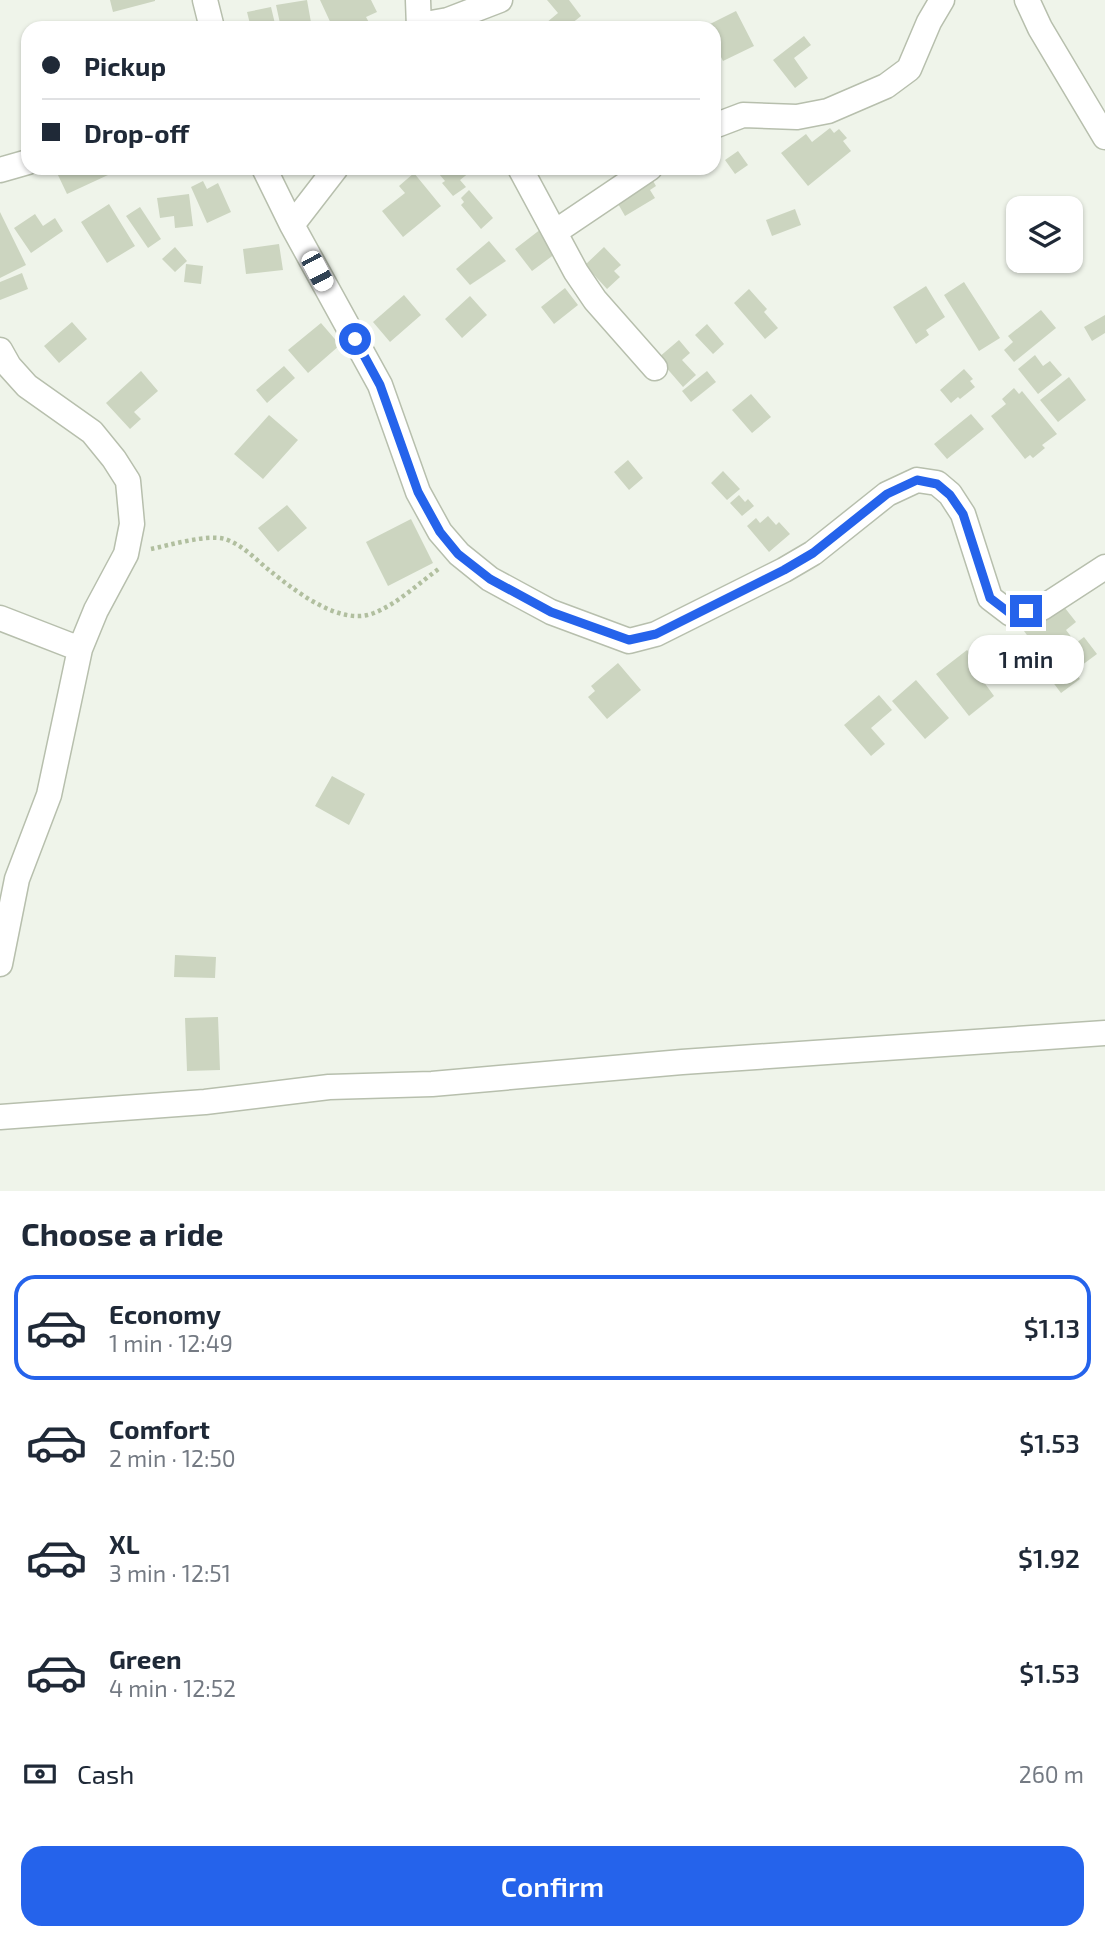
<!DOCTYPE html>
<html lang="en">
<head>
<meta charset="utf-8">
<style>
	:root { --surface:#fff; --page:#f2f2f3; --text:#1f2937; --muted:#747a83; --line:#e0e1e3; --accent:#2563eb }
	body { margin:0; font-family:"Exo 2",sans-serif; background:var(--page); color:var(--text); height:100vh; display:flex; flex-direction:column; font-size:26px; white-space:nowrap }
	* { box-sizing:border-box; margin:0 }
	p { font-size:23px; color:var(--muted) }
	.icon { flex:none; width:38px; height:38px; fill:none; stroke:currentColor; stroke-width:2; stroke-linecap:round; stroke-linejoin:round }
	.map { position:relative; height:1191px; overflow:hidden }
	.drawer { display:flex; flex-direction:column; background:var(--surface); flex:1 }
	.drawer>* { flex:none }
	.top-card { position:absolute; left:21px; top:21px; width:700px; height:154px; border-radius:21px; box-shadow:0 2px 5px #0004; display:grid; align-content:center; height:154px; padding:0 21px; background:var(--surface) }
	.fabs { position:absolute; left:1006px; top:196px; display:grid; gap:14px }
	.fabs a { display:grid; place-items:center; width:77px; height:77px; border-radius:14px; background:var(--surface); box-shadow:0 2px 5px #0004; font-size:35px }
	.end { position:absolute; width:32px; height:32px; margin:-16px; border:9px solid #2563eb; background:#fff; box-shadow:0 0 0 4px #fff }
	.from { border-radius:50% }
	.bubble { position:absolute; height:49px; border-radius:21px; background:var(--surface); box-shadow:0 2px 5px #0004; font-size:23px; font-weight:600; line-height:49px; text-align:center }
	.car { position:absolute; width:21px; height:42px; margin:-21px -10px; border-radius:9px; box-shadow:0 0 5px 2px #0007; background:linear-gradient(#fff 24%,#345 0 40%,#fff 0 76%,#345 0 86%,#fff 0) }
	.top-card b { display:flex; align-items:center; gap:24px; height:66px; font-size:26px }
	.top-card b+b { border-top:2px solid var(--line) }
	.top-card i { width:18px; height:18px; background:var(--text) }
	ul { padding:0; list-style:none }
	li { display:flex; align-items:center; gap:21px; height:105px; margin:0 14px 10px; padding:0 7px; border:4px solid transparent; border-radius:21px }
	li div { flex:1 }
	li b { display:block; font-size:26px }
	li em { font-style:normal; font-weight:600 }
	li.active { border-color:var(--accent) }
	li>.icon { width:63px; height:63px; stroke-width:1.5 }
	h2 { padding:0 21px; font-size:32px; line-height:84px }
	.pay { display:flex; align-items:center; gap:18px; height:77px; padding:0 21px; font-size:26px }
	.pay p { margin-inline-start:auto }
	.action { display:flex; gap:14px; margin-top:auto; padding:14px 21px }
	.action a { flex:1; height:80px; border-radius:21px; background:var(--accent); color:#fff; font-size:28px; font-weight:600; line-height:80px; text-align:center }
	.map>svg:first-child { display:block }
	.building { fill:#ccd5c0 }
	.lines { fill:none; stroke-linecap:round; stroke-linejoin:round }
	.minor-casing { stroke:#b7bfad; stroke-width:27 }
	.path { stroke:#b1bf9f; stroke-width:4.5; stroke-dasharray:3.5 3.5; stroke-linecap:butt }
	.minor { stroke:#fff; stroke-width:24 }
	.route { stroke:#2563eb; stroke-width:9 }
</style>
</head>
<body>
<div class="map">
<svg width="1105" height="1191" viewBox="0 0 1105 1191">
	<rect width="100%" height="100%" fill="#eff4ea"/>
	<!-- building -->
	<path class="building" d="M110 0H155V1L113 12Z
		M307 0 312 28H281L276 5Z
		M320 0H371L377 12 366 17 372 28H333Z
		M547 0H569L581 16 566 28H540L558 13Z
		M271 7 276 28H251L247 12Z
		M736 11 754 46 723 61 714 43V28H707L706 26Z
		M804 36 811 45 794 58 808 78 795 88 773 60Z
		M830 128 834 133 839 129 847 138 843 141 851 151 808 186 781 153 806 134 812 142Z
		M738 151 748 165 735 174 725 160Z
		M68 168H105L108 175 67 194 57 173Z
		M434 168H475L460 180 466 187 453 196 442 183 445 181Z
		M414 173 441 206 403 237 382 211 405 193 399 186Z
		M649 174 656 186 650 190 655 198 625 216 613 195Z
		M203 181 207 189 218 183 231 212 207 223 191 187Z
		M469 190 493 218 481 229 461 205 464 202 461 198Z
		M189 194 193 226 175 228 174 216 160 218 157 198Z
		M109 204 135 246 107 263 81 222Z
		M140 207 161 239 148 248 126 216Z
		M795 209 801 225 772 236 766 220Z
		M0 212 26 265 0 278Z
		M35 214 43 226 55 218 63 231 31 253 14 228Z
		M541 229 559 251 532 271 515 249Z
		M489 241 506 261 470 285 456 269Z
		M279 244 283 270 246 274 243 249Z
		M175 247 187 261 175 272 162 259Z
		M604 247 621 265 614 271 620 277 607 289 585 265Z
		M186 264 203 266 201 284 184 282Z
		M22 273 28 289 0 300V282Z
		M964 282 1000 338 979 351 944 295Z
		M926 286 945 317 926 330 929 335 916 344 893 307Z
		M565 288 578 305 554 324 541 307Z
		M749 289 767 309 764 312 778 328 765 339 734 303Z
		M404 295 421 315 390 342 373 322Z
		M470 296 487 315 462 338 445 319Z
		M1041 310 1056 328 1014 362 1004 350 1013 342 1008 336Z
		M1105 315V333L1092 341 1084 327Z
		M72 322 87 339 59 363 44 346Z
		M321 323 340 345 308 373 288 350Z
		M707 324 724 344 713 354 695 335Z
		M679 340 690 353 682 360 696 375 683 387 658 358Z
		M1035 355 1043 366 1050 361 1062 375 1038 394 1018 369Z
		M284 366 295 378 267 403 256 390Z
		M964 369 973 379 970 381 975 387 960 399 958 397 951 403 940 390Z
		M141 371 158 391 134 412 141 419 130 429 106 403Z
		M707 371 716 382 691 402 682 391Z
		M1069 377 1086 400 1058 422 1040 400Z
		M1014 388 1019 394 1022 391 1057 434 1042 445 1045 448 1033 458 1030 455 1025 459 991 416 1006 404 1002 399Z
		M751 394 771 417 752 433 732 410Z
		M971 414 984 429 947 459 934 444Z
		M269 415 298 440 263 479 234 454Z
		M628 460 643 478 629 490 614 472Z
		M723 471 740 489 727 500 711 483Z
		M739 495 745 502 748 499 754 506 742 516 730 503Z
		M287 505 307 528 278 552 258 528Z
		M768 516 776 525 779 522 790 534 769 552 747 526 756 518 760 523Z
		M411 519 433 563 388 586 366 542Z
		M1061 603 1076 622 1066 630 1076 643 1084 637 1097 654 1074 671 1080 679 1061 693 1036 660 1042 656 1024 631Z
		M967 650 988 672 981 678 994 696 969 716 936 674Z
		M618 663 641 690 607 719 588 697 595 691 591 686Z
		M916 680 949 718 925 739 892 701Z
		M879 695 892 710 871 728 885 744 871 756 844 725Z
		M332 776 365 794 349 825 315 806Z
		M175 955 216 957 215 978 174 977Z
		M218 1017 220 1070 187 1071 185 1018Z"/>
	<g class="lines">
		<!-- minor casing -->
		<g class="minor-casing">
			<path id="minor" d="M205 0 212 28
				M418 0 419 28
				M1027 0 1040 28 1105 137
				M420 25 448 20 500 0
				M714 126 743 115 797 117 828 111 886 86 909 69 929 22 942 0
				M264 168 292 225 380 385 418 492 440 532 459 554 490 579 551 612 629 641 656 634 784 570 813 553 887 494 917 480 937 483 950 494 963 514 990 598 1011 614 1042 608 1105 567
				M520 168 576 272 595 300 655 368
				M0 170 28 162
				M292 225 336 168
				M555 232 650 168
				M0 350 9 366 27 386 92 432 114 459 128 481 132 524 126 554 96 610 80 649 49 795 17 879 0 964
				M0 618 80 649
				M0 1117 205 1102 329 1087 432 1084 682 1062 1105 1033"/>
		</g>
		<!-- path -->
		<path class="path" d="M151 549C170 545 207 534 225 539 243 545 255 559 269 570 294 590 340 627 374 613 397 604 419 583 440 568"/>
		<!-- minor -->
		<use href="#minor" class="minor"/>
	</g>
	<g class="lines">
		<!-- route -->
		<path class="route" d="M355 339 380 385 418 492 440 532 458 554 490 579 551 612 629 640 656 634 784 570 813 553 887 494 917 480 937 484 950 495 963 514 990 598 1011 614 1026 611"/>
	</g>
</svg>
<div class="fabs">
<a><svg class="icon" aria-label="layers" viewBox="0 0 24 24"><path d="M12 4l9 5-9 5-9-5zM3 14l9 5 9-5"/></svg></a>
</div>
<i class="end from" style="left:355px;top:339px"></i>
<i class="end" style="left:1026px;top:611px"></i>
<div class="bubble" style="left:968px;top:635px;width:116px">1 min</div>
<i class="car" style="left:317px;top:271px;rotate:152deg"></i>
<div class="top-card">
<b><i class="from"></i>Pickup</b>
<b><i></i>Drop-off</b>
</div>
</div>
<section class="drawer">
<h2>Choose a ride</h2>
<ul>
<li class="active"><svg class="icon" aria-label="car" viewBox="0 0 24 24"><path d="M5 17H2v-5l4-1 3-4h7l3 4 3 1v5h-3M9 17h6M6 11h13"/><circle cx="7" cy="17" r="2"/><circle cx="17" cy="17" r="2"/></svg><div><b>Economy</b><p>1 min · 12:49</p></div><em>$1.13</em></li>
<li><svg class="icon" aria-label="car" viewBox="0 0 24 24"><path d="M5 17H2v-5l4-1 3-4h7l3 4 3 1v5h-3M9 17h6M6 11h13"/><circle cx="7" cy="17" r="2"/><circle cx="17" cy="17" r="2"/></svg><div><b>Comfort</b><p>2 min · 12:50</p></div><em>$1.53</em></li>
<li><svg class="icon" aria-label="car" viewBox="0 0 24 24"><path d="M5 17H2v-5l4-1 3-4h7l3 4 3 1v5h-3M9 17h6M6 11h13"/><circle cx="7" cy="17" r="2"/><circle cx="17" cy="17" r="2"/></svg><div><b>XL</b><p>3 min · 12:51</p></div><em>$1.92</em></li>
<li><svg class="icon" aria-label="car" viewBox="0 0 24 24"><path d="M5 17H2v-5l4-1 3-4h7l3 4 3 1v5h-3M9 17h6M6 11h13"/><circle cx="7" cy="17" r="2"/><circle cx="17" cy="17" r="2"/></svg><div><b>Green</b><p>4 min · 12:52</p></div><em>$1.53</em></li>
</ul>
<div class="pay"><svg class="icon" aria-label="cash" viewBox="0 0 24 24"><path d="M3 7h18v10H3z"/><circle cx="12" cy="12" r="2"/></svg>Cash<p>260 m</p></div>
<div class="action"><a>Confirm</a></div>
</section>
</body>
</html>
